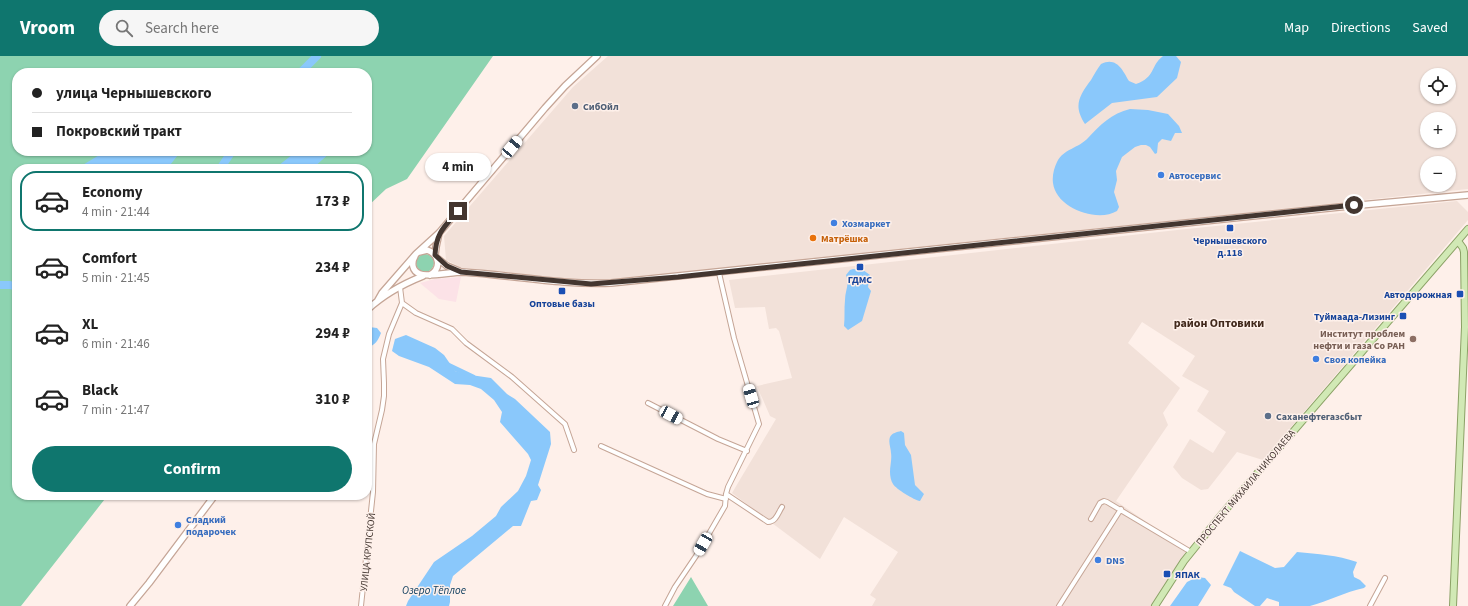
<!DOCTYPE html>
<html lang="en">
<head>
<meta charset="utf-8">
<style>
	:root { --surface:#fff; --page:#f6f6f6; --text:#222; --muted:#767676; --line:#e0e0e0; --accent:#0f766e }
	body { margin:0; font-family:"Source Sans 3",sans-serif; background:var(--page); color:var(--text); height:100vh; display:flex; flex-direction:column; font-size:15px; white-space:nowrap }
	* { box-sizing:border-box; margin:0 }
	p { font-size:13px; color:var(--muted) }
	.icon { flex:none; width:22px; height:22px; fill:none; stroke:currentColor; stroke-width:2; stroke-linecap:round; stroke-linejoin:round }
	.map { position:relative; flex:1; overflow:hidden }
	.details { position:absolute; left:12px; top:108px; width:360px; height:336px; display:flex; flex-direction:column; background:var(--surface); border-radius:16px; box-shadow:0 1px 3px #0004 }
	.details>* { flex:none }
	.top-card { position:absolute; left:12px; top:12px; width:360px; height:88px; border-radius:16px; box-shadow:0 1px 3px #0004; display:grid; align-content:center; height:88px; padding:0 20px; background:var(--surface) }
	.fabs { position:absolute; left:1420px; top:12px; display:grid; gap:8px }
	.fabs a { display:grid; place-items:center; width:36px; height:36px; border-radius:50%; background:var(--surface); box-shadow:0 1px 3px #0004; font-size:20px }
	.end { position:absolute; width:18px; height:18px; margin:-9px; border:5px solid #433630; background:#fff; box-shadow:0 0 0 2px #fff }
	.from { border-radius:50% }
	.bubble { position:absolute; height:28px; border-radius:14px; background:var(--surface); box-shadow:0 1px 3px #0004; font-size:13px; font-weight:700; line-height:28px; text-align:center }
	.car { position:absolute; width:12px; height:24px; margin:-12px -6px; border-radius:5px; box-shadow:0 0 3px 1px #0007; background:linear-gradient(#fff 24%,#345 0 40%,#fff 0 76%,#345 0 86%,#fff 0) }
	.top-card b { display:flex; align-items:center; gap:14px; height:38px; font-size:15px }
	.top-card b+b { border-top:1px solid var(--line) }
	.top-card i { width:10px; height:10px; background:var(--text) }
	ul { padding:7px 0 0; list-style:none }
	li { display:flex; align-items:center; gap:12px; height:60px; margin:0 8px 6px; padding:0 12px; border:2px solid transparent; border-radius:16px }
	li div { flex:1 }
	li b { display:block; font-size:15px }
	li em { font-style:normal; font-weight:700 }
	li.on { border-color:var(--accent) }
	li>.icon { width:36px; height:36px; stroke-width:1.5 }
	.action { display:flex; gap:8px; margin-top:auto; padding:8px 20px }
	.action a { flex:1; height:46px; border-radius:24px; background:var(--accent); color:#fff; font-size:16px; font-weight:700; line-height:46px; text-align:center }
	header { display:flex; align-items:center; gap:24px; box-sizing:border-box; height:56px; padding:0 20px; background:var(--accent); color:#fff }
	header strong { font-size:19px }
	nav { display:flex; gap:22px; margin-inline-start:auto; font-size:14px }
	.search { width:280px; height:36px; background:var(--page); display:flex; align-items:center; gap:10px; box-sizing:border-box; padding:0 14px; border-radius:22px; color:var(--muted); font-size:15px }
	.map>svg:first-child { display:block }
	.commercial { fill:#fce2e7 }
	.built { fill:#f2e1d9; fill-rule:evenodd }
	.green { fill:#8dd3b0; fill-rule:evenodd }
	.water { fill:#8ac8fb }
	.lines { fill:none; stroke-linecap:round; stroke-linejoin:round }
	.canal { stroke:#8ac8fb; stroke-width:5 }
	.river { stroke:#8ac8fb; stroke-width:8 }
	.street-casing { stroke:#c5a596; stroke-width:6 }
	.secondary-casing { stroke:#c5a596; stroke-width:8 }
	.primary-casing { stroke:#8ba166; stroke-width:8 }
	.street { stroke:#fff; stroke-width:4 }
	.secondary { stroke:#fff; stroke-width:5.5 }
	.primary { stroke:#d1e9b5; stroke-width:6 }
	.route { stroke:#433630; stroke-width:5 }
	.service-dot { fill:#5c6f8a; stroke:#fef0ea; stroke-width:1.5 }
	.shop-dot { fill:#3f7fe0; stroke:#fef0ea; stroke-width:1.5 }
	.transit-dot { fill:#1a4fb4; stroke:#fef0ea; stroke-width:1.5 }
	.food-dot { fill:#e8710a; stroke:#fef0ea; stroke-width:1.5 }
	.education-dot { fill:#8d6e63; stroke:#fef0ea; stroke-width:1.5 }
	.labels { text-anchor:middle; stroke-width:3; stroke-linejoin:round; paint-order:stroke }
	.service-label { font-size:10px; font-weight:bold; fill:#4e5e75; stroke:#fef0ea; text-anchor:start }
	.shop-label { font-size:10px; font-weight:bold; fill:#366cbe; stroke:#fef0ea; text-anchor:start }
	.food-label { font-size:10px; font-weight:bold; fill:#c56008; stroke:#fef0ea; text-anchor:start }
	.transit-label { font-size:10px; font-weight:bold; fill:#164399; stroke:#fef0ea }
	.education-label { font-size:10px; font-weight:bold; fill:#785e54; stroke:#fef0ea; text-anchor:end }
	.street-label { font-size:10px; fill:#433630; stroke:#fef0ea }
	.water-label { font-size:11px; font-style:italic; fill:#0b3b5c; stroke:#fef0ea }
	.quarter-label { font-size:12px; font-weight:bold; fill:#42291c; stroke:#fef0ea }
</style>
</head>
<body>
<header>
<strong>Vroom</strong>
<div class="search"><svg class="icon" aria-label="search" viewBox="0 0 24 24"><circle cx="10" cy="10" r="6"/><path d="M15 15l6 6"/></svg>Search here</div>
<nav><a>Map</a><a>Directions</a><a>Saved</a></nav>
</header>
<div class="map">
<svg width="1468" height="550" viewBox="0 0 1468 550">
	<rect width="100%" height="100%" fill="#fef0ea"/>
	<!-- commercial -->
	<path class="commercial" d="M461 221 456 246 439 243 420 227 435 223Z"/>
	<!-- built -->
	<path class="built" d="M608 0H1468V133L614 224 567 223 468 215 446 204 444 180 573 31ZM1427 19H1449V41H1427ZM1427 63H1449V85H1427ZM1427 107H1449V129H1427Z
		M1457 145 1468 156V164L1263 404 1237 396 1208 433 1201 434 1182 422 1173 411 1190 383 1213 397 1226 376 1197 355 1209 335 1182 320 1195 300 1142 266 1128 287 1180 332 1163 357 1168 369 1116 445 1187 494 1151 550H872L876 543 870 539 898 496 844 461 820 503 732 437 776 363 770 360 757 330 792 322 779 275 776 272 769 273 765 251 735 252 729 224 1177 174Z"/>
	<!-- green -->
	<path class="green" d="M0 0H493L407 123 386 133 367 151V113H17V439H108L21 550H0ZM17 17H367V95H17Z
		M416 207a9 9 0 1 1 18 0a9 9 0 1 1-18 0Z
		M691 521 708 550H673Z"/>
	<!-- water -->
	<path class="water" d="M1163 0H1176L1181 6 1177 22 1157 41 1112 47 1085 68C1073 50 1079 40 1091 24 1094 19 1097 13 1101 8 1117 0 1123 15 1129 25L1136 28C1156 21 1150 10 1163 0Z
		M1130 53 1148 54 1168 58 1179 70 1182 77H1175L1171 85 1162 83 1158 87 1157 97 1155 98 1150 91 1146 89H1141L1135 91 1122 101 1116 115 1117 124 1114 136 1119 151 1117 155C1097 167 1056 152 1053 127 1052 120 1054 112 1057 106 1063 93 1079 92 1088 82 1099 70 1112 57 1130 53Z
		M106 95H181L167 113H76Z
		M297 95H332L312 113H274Z
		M853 213 863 214 870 219 868 231 871 235 862 265 848 274 844 270C845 261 844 253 845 244 845 235 850 228 846 219L850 214Z
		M369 271 377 272 381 277C378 285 375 289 367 292V273Z
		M406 279 435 292 444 299 455 315 464 318 491 322 507 338 515 343 550 376 551 388 538 429 541 434 537 444 531 445 521 470H513L453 520 450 529V546L449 550H406L408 545 434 506 472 480 496 460 501 451 518 435 526 420 531 404 528 398 500 366 502 356 494 344 481 333 470 329 455 328 429 311 399 300 392 295 395 283Z
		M901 375 904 377 905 389 911 399 915 429 924 438 920 445C914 444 896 433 893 428 891 425 890 420 890 416 890 410 892 403 891 397 891 392 888 386 890 381 892 377 897 376 901 375Z
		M1240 495 1275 512 1284 511 1297 496C1318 498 1337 499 1357 506L1353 516 1354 521 1360 524 1366 530 1364 532C1345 536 1328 545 1310 550 1301 550 1288 550 1279 550V546L1267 542 1260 550H1255L1234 536 1231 532 1223 529Z
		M1197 521 1205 522 1211 529 1198 550H1170L1187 526Z"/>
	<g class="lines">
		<!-- canal -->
		<path class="canal" d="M448 309 473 321"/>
		<!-- river -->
		<path class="river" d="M300 17 317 0
			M220 113 232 95
			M0 229H10L17 231"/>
		<!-- street casing -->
		<g class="street-casing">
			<path id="street" d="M402 247 416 257 452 273 466 287 512 321 565 368 574 394
				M648 347 718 383 747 395
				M601 390 707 438 726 443
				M726 438 768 466C776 466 778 457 782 451
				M1091 463 1100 447 1104 445 1107 446 1191 496
				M361 550 373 436 374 388 382 354 384 340V327L383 303 389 278 402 247 400 231
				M665 550 675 531 696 500 725 450 726 438 728 431 759 368 734 282 719 217
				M1059 550 1121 453
				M1370 550 1385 522"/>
		</g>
		<!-- secondary casing -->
		<g class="secondary-casing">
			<path id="secondary" d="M419 196 427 194C439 198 442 212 430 219
				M435 199 436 191 439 177
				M415 200C411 207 412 215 420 218 426 221 453 216 462 216 512 219 561 229 611 227L1339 151 1468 139
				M437 202 447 210 459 215
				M378 244 382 237 416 198 439 177 545 52 565 30 597 0
				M367 254C383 239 403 228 423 220
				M130 550 149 527 215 439"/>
		</g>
		<!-- primary casing -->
		<g class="primary-casing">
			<path id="primary" d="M1155 550 1184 505 1222 458 1468 173
				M1453 550 1465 271 1464 196 1463 192 1458 185"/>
		</g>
		<!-- street -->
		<use href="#street" class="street"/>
		<!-- secondary -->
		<use href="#secondary" class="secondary"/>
		<!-- primary -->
		<use href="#primary" class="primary"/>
	</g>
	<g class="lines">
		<!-- route -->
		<path class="route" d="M458 155C444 171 436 177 435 199L447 210 461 216 591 228 678 221 1354 149"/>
	</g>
	<!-- markers -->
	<g class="service-dot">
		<circle cx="575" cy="50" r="4"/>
		<circle cx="1268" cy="360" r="4"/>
	</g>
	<g class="shop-dot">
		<circle cx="1161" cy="119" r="4"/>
		<circle cx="834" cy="167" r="4"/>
		<circle cx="1316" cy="303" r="4"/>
		<circle cx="178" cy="469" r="4"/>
		<circle cx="1098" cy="504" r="4"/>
	</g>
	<g class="transit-dot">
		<rect x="1226" y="168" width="8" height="8" rx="2"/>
		<rect x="856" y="207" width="8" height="8" rx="2"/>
		<rect x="558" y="231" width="8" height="8" rx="2"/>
		<rect x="1456" y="234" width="8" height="8" rx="2"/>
		<rect x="1399" y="256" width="8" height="8" rx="2"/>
		<rect x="1163" y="514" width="8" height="8" rx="2"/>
	</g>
	<circle class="food-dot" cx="813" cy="182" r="4"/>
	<circle class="education-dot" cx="1413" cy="283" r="4"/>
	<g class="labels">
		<!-- service labels -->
		<g class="service-label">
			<text x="583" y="54">СибОйл</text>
			<text x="1276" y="364">Саханефтегазсбыт</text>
		</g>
		<!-- shop labels -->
		<g class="shop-label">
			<text x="1169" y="123">Автосервис</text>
			<text x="842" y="171">Хозмаркет</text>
			<text x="1324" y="307">Своя копейка</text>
			<text x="186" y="467">Сладкий<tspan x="186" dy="12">подарочек</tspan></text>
			<text x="1106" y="508">DNS</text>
		</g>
		<!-- food labels -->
		<g class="food-label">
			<text x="821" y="186">Матрёшка</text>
		</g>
		<!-- transit labels -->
		<g class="transit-label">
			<text x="1230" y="188">Чернышевского<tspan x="1230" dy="12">д.118</tspan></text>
			<text x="860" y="227">ГДМС</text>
			<text x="1452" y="242" text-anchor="end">Автодорожная</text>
			<text x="562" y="251">Оптовые базы</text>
			<text x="1395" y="264" text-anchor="end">Туймаада-Лизинг</text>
			<text x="1175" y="522" text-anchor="start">ЯПАК</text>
		</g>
		<!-- education labels -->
		<g class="education-label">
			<text x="1405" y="281">Институт проблем<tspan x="1405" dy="12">нефти и газа Со РАН</tspan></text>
		</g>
		<!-- street labels -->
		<g class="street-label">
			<text transform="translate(1245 431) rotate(-50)" y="4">ПРОСПЕКТ МИХАИЛА НИКОЛАЕВА</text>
			<text transform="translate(367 496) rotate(-84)" y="4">УЛИЦА КРУПСКОЙ</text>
		</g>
		<!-- water labels -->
		<g class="water-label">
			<text x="434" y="538">Озеро Тёплое</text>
		</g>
		<!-- quarter labels -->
		<g class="quarter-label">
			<text x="1219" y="271">район Оптовики</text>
		</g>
	</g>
</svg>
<div class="fabs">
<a><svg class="icon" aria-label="locate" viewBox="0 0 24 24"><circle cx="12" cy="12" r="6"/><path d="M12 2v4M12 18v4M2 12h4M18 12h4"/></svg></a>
<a>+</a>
<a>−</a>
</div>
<i class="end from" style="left:1354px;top:149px"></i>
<i class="end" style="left:458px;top:155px"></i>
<div class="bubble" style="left:425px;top:97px;width:66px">4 min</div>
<i class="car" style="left:512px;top:91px;rotate:40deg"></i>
<i class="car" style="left:751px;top:340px;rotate:344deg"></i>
<i class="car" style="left:671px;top:359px;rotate:118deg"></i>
<i class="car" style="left:703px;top:488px;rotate:210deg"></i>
<div class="top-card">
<b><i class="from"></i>улица Чернышевского</b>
<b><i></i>Покровский тракт</b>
</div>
<section class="details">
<ul>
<li class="on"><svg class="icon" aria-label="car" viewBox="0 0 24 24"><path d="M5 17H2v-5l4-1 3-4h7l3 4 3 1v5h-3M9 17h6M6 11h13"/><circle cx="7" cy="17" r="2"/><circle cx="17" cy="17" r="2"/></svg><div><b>Economy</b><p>4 min · 21:44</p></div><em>173 ₽</em></li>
<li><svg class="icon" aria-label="car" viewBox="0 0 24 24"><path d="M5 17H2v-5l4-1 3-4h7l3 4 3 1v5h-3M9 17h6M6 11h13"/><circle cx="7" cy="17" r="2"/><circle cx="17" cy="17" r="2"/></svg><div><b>Comfort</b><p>5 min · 21:45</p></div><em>234 ₽</em></li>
<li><svg class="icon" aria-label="car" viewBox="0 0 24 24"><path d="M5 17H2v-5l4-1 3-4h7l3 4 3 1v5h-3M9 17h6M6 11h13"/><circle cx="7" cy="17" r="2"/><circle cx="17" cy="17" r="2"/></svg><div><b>XL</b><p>6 min · 21:46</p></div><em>294 ₽</em></li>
<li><svg class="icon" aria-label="car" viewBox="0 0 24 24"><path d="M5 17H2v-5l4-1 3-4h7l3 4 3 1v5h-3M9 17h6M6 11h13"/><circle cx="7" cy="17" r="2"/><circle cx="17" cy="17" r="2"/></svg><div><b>Black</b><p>7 min · 21:47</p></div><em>310 ₽</em></li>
</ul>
<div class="action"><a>Confirm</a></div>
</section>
</div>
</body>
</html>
